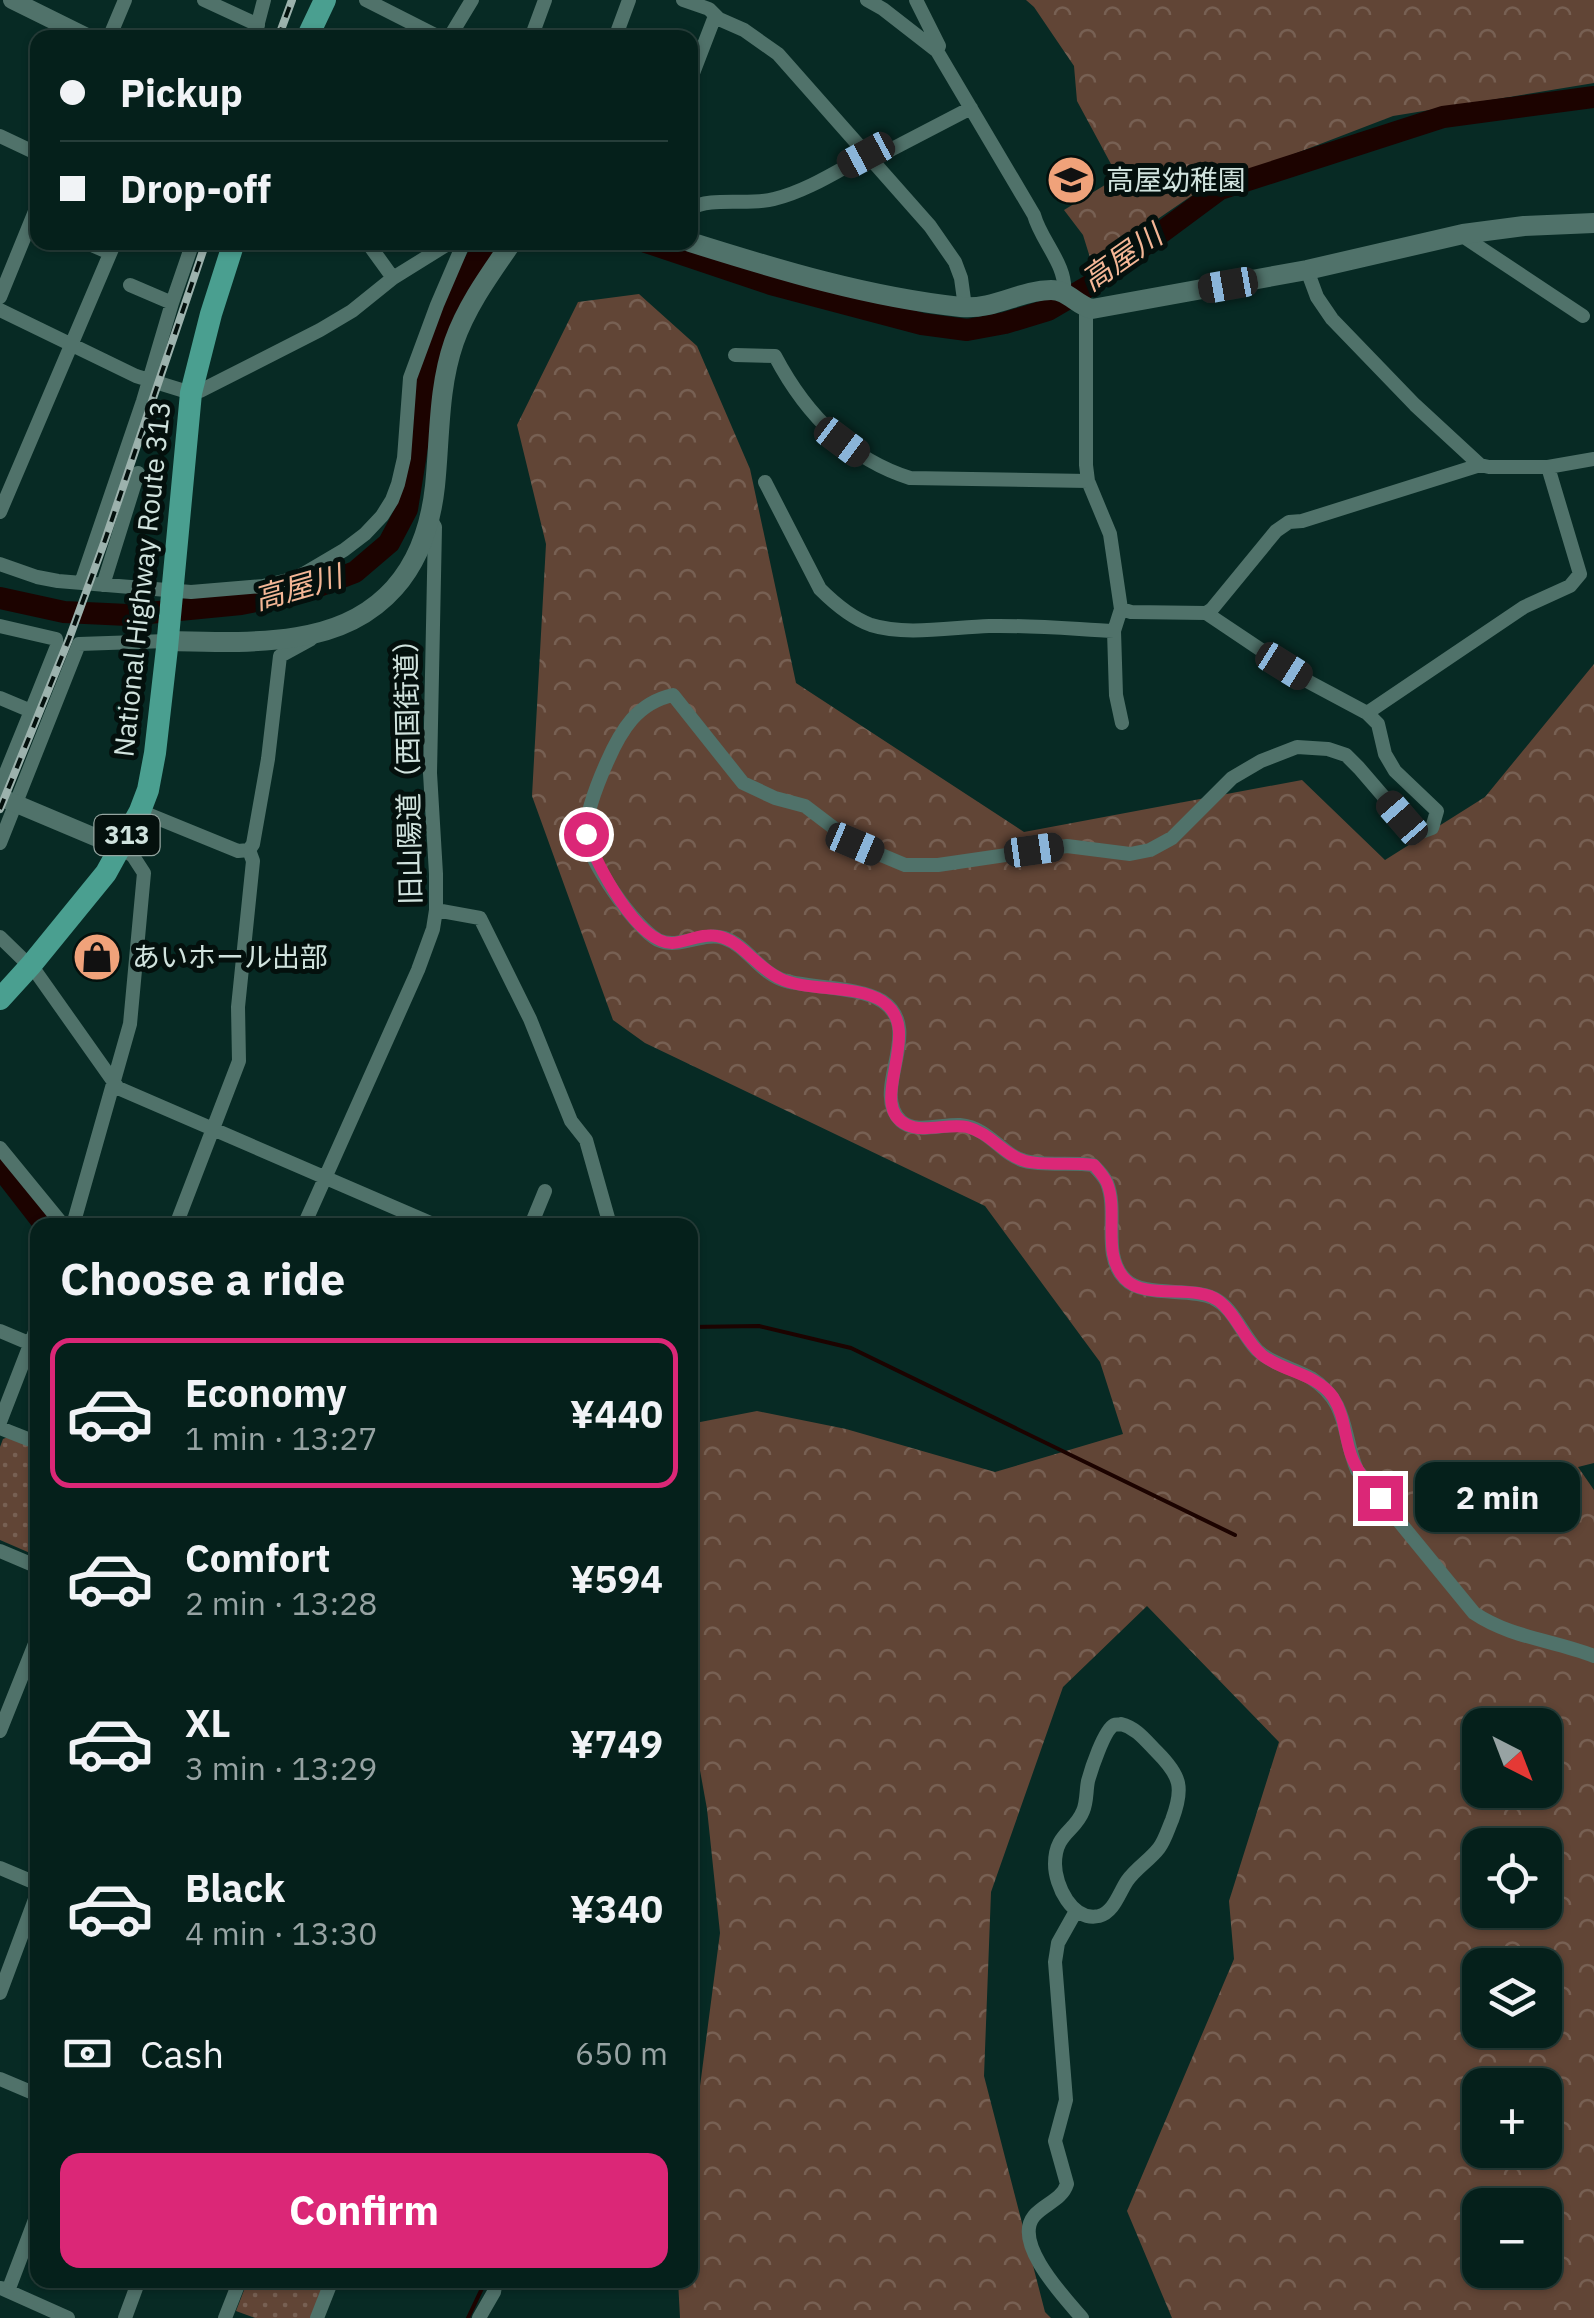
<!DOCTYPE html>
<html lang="en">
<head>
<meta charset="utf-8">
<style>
	:root { --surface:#05201b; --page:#132d28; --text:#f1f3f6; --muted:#97a3a3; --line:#263e3a; --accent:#db2777 }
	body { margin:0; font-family:"IBM Plex Sans","Noto Sans JP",sans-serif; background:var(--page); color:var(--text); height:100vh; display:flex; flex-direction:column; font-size:38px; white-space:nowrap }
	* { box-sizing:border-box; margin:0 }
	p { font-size:32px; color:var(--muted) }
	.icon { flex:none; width:55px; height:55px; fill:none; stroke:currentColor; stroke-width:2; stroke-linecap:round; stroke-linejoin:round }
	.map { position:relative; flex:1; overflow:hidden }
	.side { position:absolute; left:30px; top:1218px; width:668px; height:1070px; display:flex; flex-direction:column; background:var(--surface); border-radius:20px; box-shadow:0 2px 8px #0004,0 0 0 2px var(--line) }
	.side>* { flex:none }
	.hud { position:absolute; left:30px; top:30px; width:668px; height:220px; border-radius:20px; box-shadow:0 2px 8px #0004,0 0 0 2px var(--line); display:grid; align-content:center; height:220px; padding:0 30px; background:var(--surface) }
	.needle { width:65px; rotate:138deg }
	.buttons { position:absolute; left:1462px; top:1708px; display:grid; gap:20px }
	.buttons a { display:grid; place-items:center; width:100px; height:100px; border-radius:20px; background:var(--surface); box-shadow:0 2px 8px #0004,0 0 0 2px var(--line); font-size:50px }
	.end { position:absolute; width:45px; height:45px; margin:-22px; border:12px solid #db2777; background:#fff; box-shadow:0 0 0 5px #fff }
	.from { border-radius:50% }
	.bubble { position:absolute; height:70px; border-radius:20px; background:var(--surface); box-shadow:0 2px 8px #0004,0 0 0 2px var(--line); font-size:32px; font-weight:800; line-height:70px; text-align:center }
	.car { position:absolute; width:30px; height:60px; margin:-30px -15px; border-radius:12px; box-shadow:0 0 8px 2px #0007; background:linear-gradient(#222 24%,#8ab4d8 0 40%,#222 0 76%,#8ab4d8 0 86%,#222 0) }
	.hud b { display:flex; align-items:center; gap:35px; height:95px; font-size:38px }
	.hud b+b { border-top:2px solid var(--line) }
	.hud i { width:25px; height:25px; background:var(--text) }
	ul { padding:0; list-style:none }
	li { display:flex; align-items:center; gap:30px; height:150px; margin:0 20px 15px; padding:0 10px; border:5px solid transparent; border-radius:20px }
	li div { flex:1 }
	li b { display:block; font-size:38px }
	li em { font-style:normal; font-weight:800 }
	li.on { border-color:var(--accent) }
	li>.icon { width:90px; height:90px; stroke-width:1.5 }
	h2 { padding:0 30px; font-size:45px; line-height:120px }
	.pay { display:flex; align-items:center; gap:25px; height:110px; padding:0 30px; font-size:38px }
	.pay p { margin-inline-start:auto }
	.primary-button { display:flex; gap:20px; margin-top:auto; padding:20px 30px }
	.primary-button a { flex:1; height:115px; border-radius:20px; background:var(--accent); color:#fff; font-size:40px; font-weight:800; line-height:115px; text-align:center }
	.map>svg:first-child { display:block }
	.forest { fill:url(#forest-crowns); fill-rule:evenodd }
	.park { fill:url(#park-dots) }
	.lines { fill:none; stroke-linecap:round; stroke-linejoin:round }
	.stream { stroke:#1c0300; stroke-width:4 }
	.river { stroke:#1c0300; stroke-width:22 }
	.minor { stroke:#50726a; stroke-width:14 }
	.tertiary { stroke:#50726a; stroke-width:18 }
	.secondary { stroke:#50726a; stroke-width:20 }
	.trunk { stroke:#4a9f90; stroke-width:22 }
	.rail-casing { stroke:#9cb2ad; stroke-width:8 }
	.rail { stroke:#04100d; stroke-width:4; stroke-dasharray:11; stroke-linecap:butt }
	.route { stroke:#db2777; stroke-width:12 }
	.labels { text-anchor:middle; stroke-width:10; stroke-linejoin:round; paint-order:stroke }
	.shield { fill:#04100d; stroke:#94a49f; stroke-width:2.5 }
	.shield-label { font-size:25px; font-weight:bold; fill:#d1e3de }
	.poi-label { font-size:28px; fill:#d1e3de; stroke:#04100d; text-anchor:start }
	.street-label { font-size:28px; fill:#d1e3de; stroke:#04100d }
	.water-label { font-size:30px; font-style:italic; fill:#f4b696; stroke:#04100d }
</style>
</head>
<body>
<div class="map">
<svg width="1594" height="2318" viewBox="0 0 1594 2318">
	<defs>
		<pattern id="forest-crowns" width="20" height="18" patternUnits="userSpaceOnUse" patternTransform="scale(2.5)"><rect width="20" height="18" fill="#614536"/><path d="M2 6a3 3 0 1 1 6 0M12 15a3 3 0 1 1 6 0" fill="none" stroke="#776053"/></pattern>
		<pattern id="park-dots" width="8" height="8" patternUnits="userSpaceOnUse" patternTransform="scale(2.5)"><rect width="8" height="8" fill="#614536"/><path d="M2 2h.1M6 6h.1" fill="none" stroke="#776053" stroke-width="1.8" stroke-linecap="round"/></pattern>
	</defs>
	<rect width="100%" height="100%" fill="#072a24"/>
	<!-- forest -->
	<path class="forest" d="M1026 0H1594V83L1393 116 1200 190 1092 264 1083 235 1064 210 1118 177 1077 101 1074 66 1034 7Z
		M639 294 697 346 750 469 796 683 1024 832 1302 780 1385 860 1485 797 1594 664V1463L1578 1467 1594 1490V2318H1172L1127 2211 1234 1959 1229 1901 1279 1742 1147 1606 1063 1687 991 1892 984 2076 1045 2312 1051 2318H680L678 2280H690V2163L720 1933 707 1809 690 1715V1424L757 1411 846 1429 995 1472 1123 1434 1100 1362 985 1206 645 1043 613 1020 532 796 546 544 517 425 578 302ZM1480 1725H1545V1790H1480ZM1480 1845H1545V1910H1480ZM1480 1965H1545V2030H1480ZM1480 2085H1545V2150H1480ZM1480 2205H1545V2270H1480Z"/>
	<!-- park -->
	<path class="park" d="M8 1437 37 1449V1556L0 1540V1447L3 1439Z
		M248 2280H326L312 2318H255L236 2311Z"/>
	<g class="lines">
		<!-- stream -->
		<path class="stream" d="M690 1327 759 1326 851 1348 1235 1535
			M468 2318 485 2282"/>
		<!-- river -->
		<path class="river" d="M646 242 771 284 922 324 967 330 1005 323 1048 310 1089 286 1220 189 1443 117 1594 97
			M0 598 64 612 128 615 241 604 306 591 355 572 389 543 407 509 429 372 460 289 486 242
			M0 1167 45 1225"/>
		<!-- minor -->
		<path class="minor" d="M204 0 258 25
			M366 0 441 38
			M683 0 709 9 719 19 744 30 778 54 930 226 955 262 961 278 965 307
			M867 0 883 9 937 51
			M916 0 939 46 937 51 1034 215C1041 241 1067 265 1064 292
			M109 38 125 0
			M254 38 264 0
			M449 38 472 0
			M531 38 545 0
			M615 38 629 0
			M690 81 715 16
			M0 136 38 154
			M871 160 971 108
			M690 209C710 196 749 206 774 199 807 191 837 171 867 155
			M1463 234 1467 239 1583 316
			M85 242 110 253
			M220 242 233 246 261 242
			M367 242 393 278
			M1307 270 1317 297 1332 319 1415 405 1480 465
			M130 285 172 303
			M0 297 38 204
			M1086 308V465L1088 481 1110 534 1121 609 1114 631 1116 695 1122 723
			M0 310 136 376 191 393 200 391 320 330 352 311 393 278 451 242
			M735 355 775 356C805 413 847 458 910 478L1088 481
			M765 482 820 589C834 603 852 618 871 625 906 636 953 627 989 626 1030 625 1073 629 1114 631
			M0 512 115 242
			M0 564 37 577 58 581 191 592 263 586 292 579 305 573 344 550 365 534 382 516 392 500 398 484 404 458 410 378 437 305 464 242
			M81 583 143 401 172 303 193 242
			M103 585 138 473
			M1121 609 1131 612 1206 613 1309 682 1367 713 1378 724 1385 754 1395 771 1437 811 1432 828 1424 831 1415 828 1402 818 1359 768 1346 755 1328 749 1297 747 1261 761 1232 778 1172 838 1150 850 1130 854 1067 846 938 865H905L855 844 805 806 775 798 743 783 673 695C637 703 621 730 607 762 599 780 585 815 586 835 588 860 635 928 658 940 679 950 703 931 724 938 748 946 760 974 786 981 812 988 860 987 882 1001 926 1030 869 1090 901 1121 915 1134 942 1124 960 1125 990 1128 1000 1154 1025 1161 1042 1166 1073 1162 1093 1165 1099 1171 1104 1176 1107 1183 1119 1212 1101 1255 1125 1279 1143 1298 1190 1287 1213 1298 1233 1307 1242 1334 1257 1350 1272 1364 1293 1368 1311 1378 1349 1402 1342 1434 1357 1470L1474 1613C1511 1638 1554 1640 1594 1656
			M1206 613 1212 609 1276 531 1289 522 1302 521 1480 465 1489 467H1548L1594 459
			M0 626 56 639 57 646 31 711
			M0 698 31 711 0 787
			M1367 713 1524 607 1570 586 1580 574 1548 467
			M140 811 238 851 249 850
			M0 843 79 644 167 641
			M436 910 480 918 530 1019 571 1121 586 1140 610 1225
			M0 937 36 972 118 1088 435 1225
			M0 1148 63 1225
			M73 1225 130 1024 144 873 133 856 121 848
			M176 1225 239 1061 238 1007 253 861 249 850 253 844 268 759 280 656 311 639
			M304 1225 418 970 433 929 436 910V874L430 773 435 527 431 520
			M531 1225 545 1191
			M0 1331 31 1344
			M0 1422 38 1324
			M0 1428 38 1443
			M0 1551 38 1567
			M1121 1724C1137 1728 1146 1741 1157 1752 1181 1776 1184 1788 1172 1820 1168 1829 1165 1840 1159 1848 1150 1860 1136 1868 1127 1881 1119 1893 1114 1912 1099 1916 1072 1922 1055 1885 1055 1864 1055 1833 1075 1832 1083 1811 1087 1802 1086 1791 1088 1781 1091 1770 1104 1730 1114 1725 1116 1724 1119 1725 1121 1724Z
			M0 1731 38 1636
			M0 1868 38 1884
			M1076 1911 1058 1943 1055 1962 1066 2100 1055 2141 1067 2184C1062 2200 1044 2204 1034 2216 1012 2243 1065 2298 1082 2318
			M0 1993 38 1891
			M0 2079 38 2095
			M1 2288 68 2318
			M8 2291 38 2212
			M125 2318 139 2280
			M225 2318 240 2280
			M317 2318 332 2280
			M479 2318 494 2292 496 2280"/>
		<!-- tertiary -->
		<path class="tertiary" d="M12 0 89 38
			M0 797 121 848"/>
		<!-- secondary -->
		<path class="secondary" d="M690 242C779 270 868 297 961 307 995 310 1020 290 1051 290 1068 290 1076 305 1092 309L1307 270 1463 234 1524 226 1594 223
			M167 641C209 642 255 644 297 637 382 624 426 569 435 486 440 438 438 388 454 342 467 305 490 274 512 242"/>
		<!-- trunk -->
		<path class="trunk" d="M307 38 325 0
			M0 999 31 965 106 873 140 811 148 790 155 753 167 648 191 393 211 314 234 242"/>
		<!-- rail casing -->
		<g class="rail-casing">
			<path id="rail" d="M278 38 292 0
				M0 809 69 639 104 543 206 242"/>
		</g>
		<!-- rail -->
		<use href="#rail" class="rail"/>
	</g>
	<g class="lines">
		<!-- route -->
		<path class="route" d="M586 834C596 864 637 943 672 943 687 942 702 933 717 936 741 940 756 967 779 978 806 992 855 984 882 1001 927 1030 864 1105 907 1125 924 1133 949 1123 967 1127 991 1133 1003 1155 1025 1161 1042 1166 1073 1162 1094 1165 1099 1171 1104 1176 1107 1183 1119 1212 1101 1254 1125 1279 1145 1301 1195 1283 1219 1301 1237 1315 1244 1340 1262 1355 1283 1372 1316 1373 1333 1397 1345 1416 1344 1435 1351 1455 1357 1472 1369 1485 1380 1498"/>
	</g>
	<!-- icons -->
	<defs>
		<g id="school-disc" transform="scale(2.5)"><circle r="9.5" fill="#f0a27a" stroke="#04100d"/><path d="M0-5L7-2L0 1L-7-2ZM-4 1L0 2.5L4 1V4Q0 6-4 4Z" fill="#111"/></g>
		<g id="shop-disc" transform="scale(2.5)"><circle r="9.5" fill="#f0a27a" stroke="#04100d"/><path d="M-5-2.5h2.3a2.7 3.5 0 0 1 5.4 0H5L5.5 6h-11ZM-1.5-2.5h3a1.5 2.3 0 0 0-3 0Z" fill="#111"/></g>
	</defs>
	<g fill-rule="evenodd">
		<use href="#school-disc" x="1071" y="180"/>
		<use href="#shop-disc" x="97" y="957"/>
	</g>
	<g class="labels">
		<!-- shield labels -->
		<rect class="shield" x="94.5" y="815" width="65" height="40" rx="8"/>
		<g class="shield-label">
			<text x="127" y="844">313</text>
		</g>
		<!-- poi labels -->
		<g class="poi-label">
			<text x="1106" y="190">高屋幼稚園</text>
			<text x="132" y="967">あいホール出部</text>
		</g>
		<!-- street labels -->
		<g class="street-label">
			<text transform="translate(142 579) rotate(-84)" y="10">National Highway Route 313</text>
			<text transform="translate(408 765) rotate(-91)" y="10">旧山陽道（西国街道）</text>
		</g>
		<!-- water labels -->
		<g class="water-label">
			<text transform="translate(1122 258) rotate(-35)" y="10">高屋川</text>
			<text transform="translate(298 588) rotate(-16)" y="10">高屋川</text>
		</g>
	</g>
</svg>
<div class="buttons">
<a><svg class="needle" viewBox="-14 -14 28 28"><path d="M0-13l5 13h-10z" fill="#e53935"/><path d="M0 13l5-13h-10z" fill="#97a3a3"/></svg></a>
<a><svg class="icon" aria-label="locate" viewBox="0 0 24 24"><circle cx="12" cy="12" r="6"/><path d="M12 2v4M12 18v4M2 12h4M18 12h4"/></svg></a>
<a><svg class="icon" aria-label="layers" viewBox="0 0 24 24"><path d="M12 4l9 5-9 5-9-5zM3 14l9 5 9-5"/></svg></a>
<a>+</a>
<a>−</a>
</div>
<i class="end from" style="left:586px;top:834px"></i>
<i class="end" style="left:1380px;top:1498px"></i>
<div class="bubble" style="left:1415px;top:1462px;width:165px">2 min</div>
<i class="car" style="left:866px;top:155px;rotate:242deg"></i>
<i class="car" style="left:1228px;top:285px;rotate:260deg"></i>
<i class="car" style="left:842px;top:442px;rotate:127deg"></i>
<i class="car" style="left:1284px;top:666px;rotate:122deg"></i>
<i class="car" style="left:1402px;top:818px;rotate:319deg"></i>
<i class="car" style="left:855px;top:844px;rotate:113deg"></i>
<i class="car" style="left:1034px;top:850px;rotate:82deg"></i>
<div class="hud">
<b><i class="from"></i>Pickup</b>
<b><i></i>Drop-off</b>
</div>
<section class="side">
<h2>Choose a ride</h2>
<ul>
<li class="on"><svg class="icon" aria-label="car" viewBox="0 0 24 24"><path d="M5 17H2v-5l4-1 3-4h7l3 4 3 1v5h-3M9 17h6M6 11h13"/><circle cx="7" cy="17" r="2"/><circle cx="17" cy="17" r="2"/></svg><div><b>Economy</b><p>1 min · 13:27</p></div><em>¥440</em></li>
<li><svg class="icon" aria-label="car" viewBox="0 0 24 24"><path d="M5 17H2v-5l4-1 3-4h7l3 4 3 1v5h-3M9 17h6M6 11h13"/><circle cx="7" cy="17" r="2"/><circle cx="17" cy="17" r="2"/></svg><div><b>Comfort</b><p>2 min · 13:28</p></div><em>¥594</em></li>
<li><svg class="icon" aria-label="car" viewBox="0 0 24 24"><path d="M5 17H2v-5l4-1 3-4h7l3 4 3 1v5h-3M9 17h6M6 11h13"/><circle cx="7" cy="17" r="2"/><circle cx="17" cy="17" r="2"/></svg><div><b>XL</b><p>3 min · 13:29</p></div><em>¥749</em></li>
<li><svg class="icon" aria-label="car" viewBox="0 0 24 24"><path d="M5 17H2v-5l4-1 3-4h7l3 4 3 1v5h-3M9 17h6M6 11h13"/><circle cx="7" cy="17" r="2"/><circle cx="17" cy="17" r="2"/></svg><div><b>Black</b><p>4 min · 13:30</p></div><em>¥340</em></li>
</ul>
<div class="pay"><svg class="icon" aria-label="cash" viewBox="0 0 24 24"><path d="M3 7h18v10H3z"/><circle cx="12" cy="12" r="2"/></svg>Cash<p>650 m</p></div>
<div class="primary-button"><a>Confirm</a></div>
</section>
</div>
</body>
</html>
